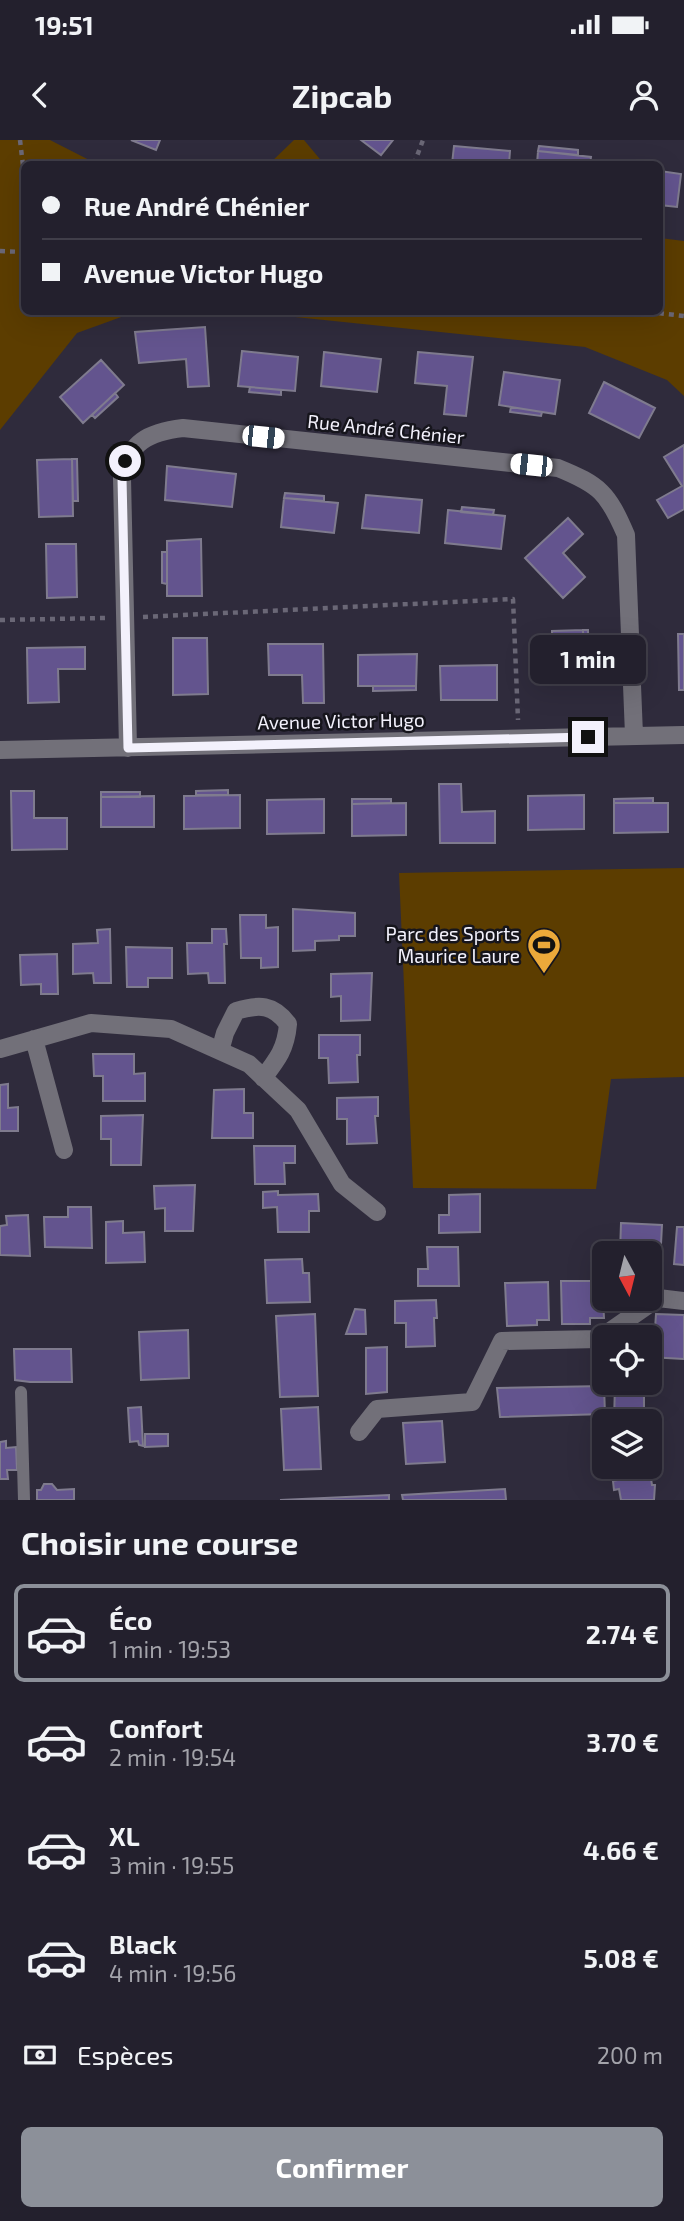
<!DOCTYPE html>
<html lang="fr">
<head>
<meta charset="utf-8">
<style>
	:root { --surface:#23202d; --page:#2f2d39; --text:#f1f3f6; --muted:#a3a3aa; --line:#403e49; --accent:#8c9099 }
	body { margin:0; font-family:"Exo 2",sans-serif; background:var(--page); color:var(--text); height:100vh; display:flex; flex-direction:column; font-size:26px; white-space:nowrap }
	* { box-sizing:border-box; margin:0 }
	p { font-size:23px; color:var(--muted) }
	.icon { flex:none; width:38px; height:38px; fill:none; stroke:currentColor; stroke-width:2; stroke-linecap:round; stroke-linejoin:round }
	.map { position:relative; height:1360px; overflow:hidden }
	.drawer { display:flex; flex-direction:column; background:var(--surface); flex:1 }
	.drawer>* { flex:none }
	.hud { position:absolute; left:21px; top:21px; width:642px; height:154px; border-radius:10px; box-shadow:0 7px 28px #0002,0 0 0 2px var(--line); display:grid; align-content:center; height:154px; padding:0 21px; background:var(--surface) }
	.needle { width:46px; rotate:173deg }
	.tools { position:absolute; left:592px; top:1101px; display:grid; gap:14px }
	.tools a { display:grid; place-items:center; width:70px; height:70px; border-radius:10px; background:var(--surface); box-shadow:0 7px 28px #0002,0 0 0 2px var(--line); font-size:35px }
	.end { position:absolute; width:32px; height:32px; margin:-16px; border:9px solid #f3f1fc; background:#111; box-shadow:0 0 0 4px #111 }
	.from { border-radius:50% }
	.bubble { position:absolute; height:49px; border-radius:10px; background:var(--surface); box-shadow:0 7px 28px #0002,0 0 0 2px var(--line); font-size:23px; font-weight:700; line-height:49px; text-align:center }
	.car { position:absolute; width:21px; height:42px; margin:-21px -10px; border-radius:9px; box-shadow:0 0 5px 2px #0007; background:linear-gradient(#fff 24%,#345 0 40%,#fff 0 76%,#345 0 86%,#fff 0) }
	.hud b { display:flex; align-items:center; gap:24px; height:66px; font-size:26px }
	.hud b+b { border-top:2px solid var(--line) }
	.hud i { width:18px; height:18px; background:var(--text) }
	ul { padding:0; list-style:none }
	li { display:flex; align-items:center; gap:21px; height:98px; margin:0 14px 10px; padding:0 7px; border:4px solid transparent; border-radius:10px }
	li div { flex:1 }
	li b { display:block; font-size:26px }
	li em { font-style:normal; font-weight:700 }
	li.selected { border-color:var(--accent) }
	li>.icon { width:63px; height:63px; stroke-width:1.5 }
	h2 { padding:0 21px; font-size:32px; line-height:84px }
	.pay { display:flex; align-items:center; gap:18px; height:77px; padding:0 21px; font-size:26px }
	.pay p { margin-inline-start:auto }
	.action { display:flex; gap:14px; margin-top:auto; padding:14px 21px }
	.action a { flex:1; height:80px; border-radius:10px; background:var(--accent); color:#fff; font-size:28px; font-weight:700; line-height:80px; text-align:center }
	.status { display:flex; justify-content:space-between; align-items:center; height:49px; padding:0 35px; background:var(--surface); direction:ltr }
	.status svg { height:19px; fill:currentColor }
	header { display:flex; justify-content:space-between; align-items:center; height:91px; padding:0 21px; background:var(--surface); font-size:32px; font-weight:700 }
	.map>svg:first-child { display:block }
	.green { fill:#5c3d00 }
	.building { fill:#63548e; stroke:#7f7b8e; stroke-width:2 }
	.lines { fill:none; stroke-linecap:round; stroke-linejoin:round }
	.path { stroke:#6a6776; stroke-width:4.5; stroke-dasharray:5 5; stroke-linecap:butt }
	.lane { stroke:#727079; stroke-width:12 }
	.street { stroke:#727079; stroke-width:18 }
	.route { stroke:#f3f1fc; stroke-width:9 }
	.labels { text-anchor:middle; stroke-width:5; stroke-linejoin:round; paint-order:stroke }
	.street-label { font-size:19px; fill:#f3f1fc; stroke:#16151c }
	.poi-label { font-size:19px; fill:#f3f1fc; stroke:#16151c; text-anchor:end }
</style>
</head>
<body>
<div class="status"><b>19:51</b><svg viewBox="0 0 49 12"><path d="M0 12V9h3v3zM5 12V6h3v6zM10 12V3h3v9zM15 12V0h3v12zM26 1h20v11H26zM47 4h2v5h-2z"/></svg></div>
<header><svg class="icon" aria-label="back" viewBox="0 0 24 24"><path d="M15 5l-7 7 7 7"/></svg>Zipcab<svg class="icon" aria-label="person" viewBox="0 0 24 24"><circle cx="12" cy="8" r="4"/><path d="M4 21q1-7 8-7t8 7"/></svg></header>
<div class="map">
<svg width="684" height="1360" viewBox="0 0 684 1360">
	<rect width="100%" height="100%" fill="#2f2b3c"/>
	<!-- green -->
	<path class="green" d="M0 0H50L97 24H24V172H135L77 193 0 290Z
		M294 0H304L324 24H269Z
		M660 98 684 101V256L667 240 585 207 247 172H660Z
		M684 728V937L611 939 596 1049 413 1048 399 733Z"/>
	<!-- building -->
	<path class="building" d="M131 0H160L156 10Z
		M361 0H393L381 15Z
		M454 6 510 11 509 24H452Z
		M539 6 578 10V15L538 11Z
		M538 11 591 17 590 24H537Z
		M660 31 681 34 677 67 660 65Z
		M205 187 209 246 188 247 186 219 139 223 135 192Z
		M242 211 298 217 295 251 238 246Z
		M324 212 381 219 377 252 321 246Z
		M418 212 473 217 466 276 444 274 447 246 415 243Z
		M101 220 124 245 83 283 60 257Z
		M504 232 560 240 555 274 499 265Z
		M604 242 655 268 639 298 589 273Z
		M250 247 281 250V255L249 252Z
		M115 253 118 257 95 278 92 275Z
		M511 267 542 272 541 276 510 272Z
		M684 305V369L668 378 657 360 682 346 664 317Z
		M72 319 73 376 39 377 37 320Z
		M72 319H77L78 361H73Z
		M167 326 236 334 232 367 165 360Z
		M285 353 324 356V361L284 358Z
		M366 355 422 360 419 393 362 388Z
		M284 358 338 363 334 393 281 387Z
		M462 367 494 370 493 375 461 372Z
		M448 370 505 376 501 409 445 403Z
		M568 378 583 394 563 413 585 437 563 458 525 418Z
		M201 399 202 456H167V401Z
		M46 404H76L77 457 47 458Z
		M162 412H167V444L162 443Z
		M583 490H588L589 529 584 530Z
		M583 490 584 544H553L552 491Z
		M678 494H684V550H679Z
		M173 498H207L208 554 173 555Z
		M268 504H323L324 563H303L302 535H269Z
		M85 507V529H58L59 562 28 563 27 508Z
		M417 514 416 546H358V515Z
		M497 525V560H441L440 526Z
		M373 546H416V550L373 551Z
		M439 644H461L462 672 495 671V703H440Z
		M228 650V655H196V651Z
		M11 651H34V678H67V709L12 710Z
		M101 652H140V657H101Z
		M240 655V688L184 689V656Z
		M584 655V689L528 690V656Z
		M154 656V687H101V657Z
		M653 658V663H614V659Z
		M324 659V693L267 694V660Z
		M352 659H391V663L352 664Z
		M406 663V695L352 696V664Z
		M614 663H668V692L614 693Z
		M293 769 355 773V796H339V800L315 801V810L293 811Z
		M240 775H266V788L278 787V827L261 828V818H241Z
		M110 789 111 843H94L93 833 73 834V804L98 803 97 790Z
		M212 789H226L227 804H224L225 843H209L208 833 188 834 187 803H212Z
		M126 807 172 808V838H148V847H127Z
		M57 814 58 854H41V844L21 845 20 815Z
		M372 833 370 880 341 881V856L331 857V834Z
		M319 895H360V915H357L358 942 329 943 328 918H319Z
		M93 914H134V934L145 933V961H103V936H94Z
		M8 944V968L18 967V991H0V945Z
		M244 949V973H253V998H212L214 950Z
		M378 957V976H375L377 1003 347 1004V979H337V958Z
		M143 975 141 1025H111V999H101V976Z
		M254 1006H295V1023H284L285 1044H255Z
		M195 1045 193 1091H165V1068L155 1069 154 1046Z
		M278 1051V1055L318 1054 319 1071H309V1092H278L277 1067 263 1068V1052Z
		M480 1054V1092L439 1093V1075H449V1055Z
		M68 1067H91L92 1108 45 1107 44 1077H68Z
		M28 1075 30 1116 0 1115V1086L7 1085 6 1076Z
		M123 1081V1093L144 1092 145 1122 106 1123V1082Z
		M621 1083 662 1085 660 1123 649 1122V1113H620Z
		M677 1087H684V1125L674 1124Z
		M427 1107H458L459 1146H418V1129H428Z
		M302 1119 303 1133H309L310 1162 267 1163 265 1120Z
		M561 1141H602L604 1178H590V1184H562Z
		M548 1142 549 1180H537V1185L507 1186 505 1143Z
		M436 1160 437 1178H434L435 1206 406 1207V1183H395V1161Z
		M355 1169 365 1170 366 1194H346Z
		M315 1174 318 1256 280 1257 276 1176Z
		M656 1174 684 1175V1219L649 1217 650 1189H655Z
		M188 1190 189 1238 141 1240 139 1192Z
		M387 1207V1252L366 1254V1208Z
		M14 1209H71L72 1242H30L15 1240Z
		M644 1243V1281H614L615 1245Z
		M604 1246 605 1274 500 1277 497 1248Z
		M141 1267 143 1306 139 1305 138 1301 130 1302 128 1268Z
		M318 1267 321 1329 284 1330 281 1269Z
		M442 1281 445 1322 406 1324 403 1283Z
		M145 1294H168V1306L145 1307Z
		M6 1301V1308L16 1307 17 1330H7L8 1339H0V1302Z
		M616 1326H649L652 1345H655L654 1360H621L619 1349 614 1350 613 1341 618 1340Z
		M44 1344H52L57 1350 74 1349V1360H37V1350H41Z
		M505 1349 506 1360H403L402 1355Z
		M389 1355V1360H280Z"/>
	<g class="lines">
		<!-- path -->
		<path class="path" d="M20 0 24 34
			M414 24 423 0
			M0 111 24 112
			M649 172 684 176
			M143 477 513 459 518 580
			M0 480 106 478"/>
		<!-- lane -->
		<path class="lane" d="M21 1252 24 1360"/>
		<!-- street -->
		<path class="street" d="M128 608 122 338C128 302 149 292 183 288L558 328C600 345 608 353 626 395L634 595
			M0 610 684 595
			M34 899 64 1010
			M0 909 91 883 171 889 249 924 298 970 342 1044 377 1072
			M220 911 225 893 236 871C259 864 273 864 288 884 286 908 278 919 263 938
			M359 1292 377 1269 472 1262 502 1201 599 1199 658 1158 684 1161"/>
	</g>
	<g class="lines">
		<!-- route -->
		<path class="route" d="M125 321 122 338 128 608 588 597"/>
	</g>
	<!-- icons -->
	<defs>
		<g id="stadium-pin" transform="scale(1.75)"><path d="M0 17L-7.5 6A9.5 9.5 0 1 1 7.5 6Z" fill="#eba93a" stroke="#16151c"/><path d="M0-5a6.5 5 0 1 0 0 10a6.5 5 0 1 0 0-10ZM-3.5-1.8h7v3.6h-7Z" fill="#111"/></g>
	</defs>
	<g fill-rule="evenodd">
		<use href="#stadium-pin" x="544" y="805"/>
	</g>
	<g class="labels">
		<!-- street labels -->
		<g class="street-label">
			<text transform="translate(386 289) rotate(6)" y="7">Rue André Chénier</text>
			<text transform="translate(341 581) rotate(-1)" y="7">Avenue Victor Hugo</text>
		</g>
		<!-- poi labels -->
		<g class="poi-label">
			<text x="520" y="801">Parc des Sports<tspan x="520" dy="22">Maurice Laure</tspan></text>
		</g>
	</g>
</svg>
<div class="tools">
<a><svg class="needle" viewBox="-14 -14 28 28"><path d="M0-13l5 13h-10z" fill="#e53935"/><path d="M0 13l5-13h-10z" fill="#a3a3aa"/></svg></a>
<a><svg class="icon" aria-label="locate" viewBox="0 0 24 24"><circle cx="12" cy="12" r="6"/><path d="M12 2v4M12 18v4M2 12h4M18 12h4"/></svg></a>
<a><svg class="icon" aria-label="layers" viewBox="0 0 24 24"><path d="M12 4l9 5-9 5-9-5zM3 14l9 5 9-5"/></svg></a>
</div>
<i class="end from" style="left:125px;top:321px"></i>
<i class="end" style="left:588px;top:597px"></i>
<div class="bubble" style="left:530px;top:495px;width:116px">1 min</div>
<i class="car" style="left:263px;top:297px;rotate:96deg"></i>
<i class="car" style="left:531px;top:325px;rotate:276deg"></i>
<div class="hud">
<b><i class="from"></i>Rue André Chénier</b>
<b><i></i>Avenue Victor Hugo</b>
</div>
</div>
<section class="drawer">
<h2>Choisir une course</h2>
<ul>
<li class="selected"><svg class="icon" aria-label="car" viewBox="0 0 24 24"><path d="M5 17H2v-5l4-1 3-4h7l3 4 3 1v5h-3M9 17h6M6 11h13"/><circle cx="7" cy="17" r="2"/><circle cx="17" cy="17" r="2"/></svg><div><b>Éco</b><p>1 min · 19:53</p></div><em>2.74 €</em></li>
<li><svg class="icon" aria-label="car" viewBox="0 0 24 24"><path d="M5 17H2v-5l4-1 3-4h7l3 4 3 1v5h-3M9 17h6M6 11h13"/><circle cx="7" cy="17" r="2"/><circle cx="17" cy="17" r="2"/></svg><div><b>Confort</b><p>2 min · 19:54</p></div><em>3.70 €</em></li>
<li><svg class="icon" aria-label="car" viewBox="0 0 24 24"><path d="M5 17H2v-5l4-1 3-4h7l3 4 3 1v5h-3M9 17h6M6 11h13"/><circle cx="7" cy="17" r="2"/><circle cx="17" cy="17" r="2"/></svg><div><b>XL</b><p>3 min · 19:55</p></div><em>4.66 €</em></li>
<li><svg class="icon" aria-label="car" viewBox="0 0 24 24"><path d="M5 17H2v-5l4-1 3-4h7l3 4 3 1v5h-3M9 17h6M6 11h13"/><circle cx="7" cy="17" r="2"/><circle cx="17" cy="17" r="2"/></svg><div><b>Black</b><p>4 min · 19:56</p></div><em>5.08 €</em></li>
</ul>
<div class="pay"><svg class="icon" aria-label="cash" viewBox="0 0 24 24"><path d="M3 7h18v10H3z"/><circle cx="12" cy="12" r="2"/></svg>Espèces<p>200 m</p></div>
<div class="action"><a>Confirmer</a></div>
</section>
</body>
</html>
